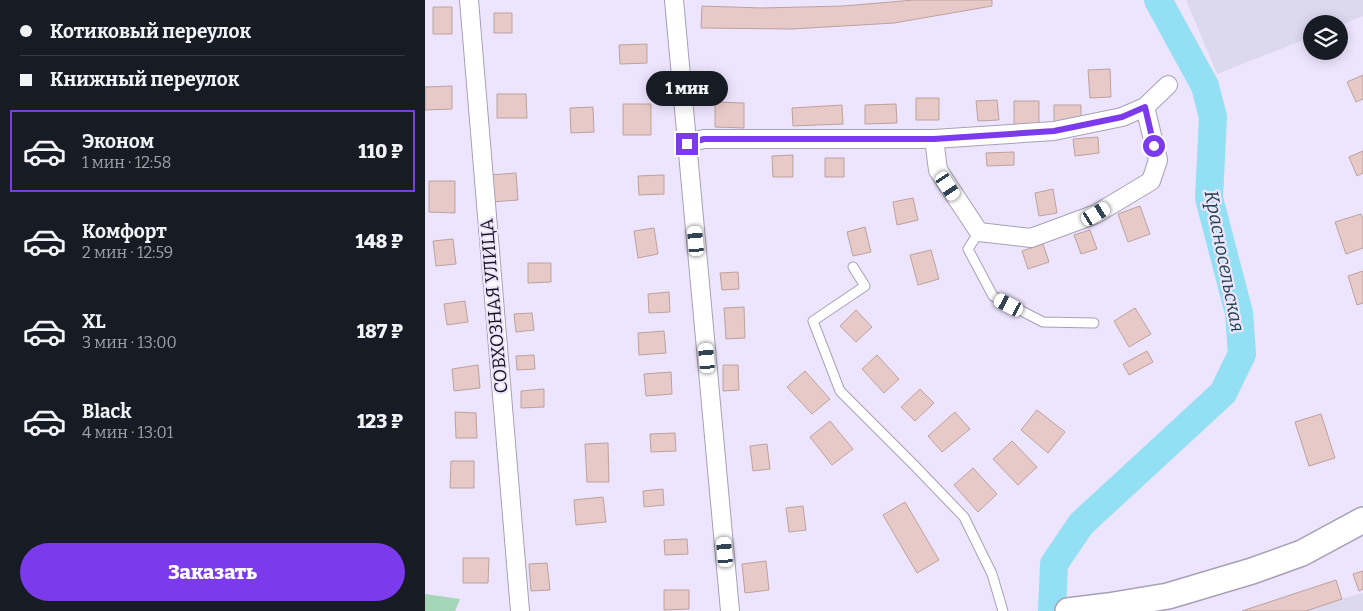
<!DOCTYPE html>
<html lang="ru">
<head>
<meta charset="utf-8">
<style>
	:root { --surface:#171b24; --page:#242831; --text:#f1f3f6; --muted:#9ea1a6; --line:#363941; --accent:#7c3aed }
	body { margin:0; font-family:Bitter,serif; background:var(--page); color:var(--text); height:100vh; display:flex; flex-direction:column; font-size:19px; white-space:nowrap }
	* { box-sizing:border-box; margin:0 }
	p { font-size:16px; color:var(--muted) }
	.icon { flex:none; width:28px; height:28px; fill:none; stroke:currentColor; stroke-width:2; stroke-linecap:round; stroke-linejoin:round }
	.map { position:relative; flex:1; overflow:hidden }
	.details { display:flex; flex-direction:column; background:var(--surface); width:425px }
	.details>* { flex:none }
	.banner { display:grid; align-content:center; height:110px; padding:0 20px; background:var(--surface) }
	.buttons { position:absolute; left:878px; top:15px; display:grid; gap:10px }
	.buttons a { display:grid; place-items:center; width:45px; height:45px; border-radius:50%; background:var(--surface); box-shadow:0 2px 12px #0003; font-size:25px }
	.end { position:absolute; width:22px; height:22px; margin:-11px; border:6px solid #7c3aed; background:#fff; box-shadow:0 0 0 2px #fff }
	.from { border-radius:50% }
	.bubble { position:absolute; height:35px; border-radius:18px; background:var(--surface); box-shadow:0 2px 12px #0003; font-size:16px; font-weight:800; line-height:35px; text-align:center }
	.car { position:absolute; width:15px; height:30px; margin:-15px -8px; border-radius:6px; box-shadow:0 0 4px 1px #0007; background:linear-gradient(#fff 24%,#345 0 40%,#fff 0 76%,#345 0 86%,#fff 0) }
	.banner b { display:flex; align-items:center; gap:18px; height:48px; font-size:19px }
	.banner b+b { border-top:1px solid var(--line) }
	.banner i { width:12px; height:12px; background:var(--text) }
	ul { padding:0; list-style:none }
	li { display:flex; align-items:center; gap:15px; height:82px; margin:0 10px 8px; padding:0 10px; border:2px solid transparent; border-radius:0px }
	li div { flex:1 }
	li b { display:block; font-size:19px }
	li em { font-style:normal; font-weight:800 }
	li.active { border-color:var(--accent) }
	li>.icon { width:45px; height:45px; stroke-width:1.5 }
	.action { display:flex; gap:10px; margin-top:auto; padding:10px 20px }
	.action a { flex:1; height:58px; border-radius:30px; background:var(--accent); color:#fff; font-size:20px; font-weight:800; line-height:58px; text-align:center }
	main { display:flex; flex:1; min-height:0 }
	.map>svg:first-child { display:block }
	.industrial { fill:#dcd9ef }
	.green { fill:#a6d6b8 }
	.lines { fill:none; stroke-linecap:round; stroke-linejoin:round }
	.river { stroke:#93dff4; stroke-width:28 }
	.building { fill:#e7cac7; stroke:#bda19e }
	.service-casing { stroke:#a7a0b6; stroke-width:11 }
	.minor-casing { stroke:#a7a0b6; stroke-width:20 }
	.secondary-casing { stroke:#a7a0b6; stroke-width:28 }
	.service { stroke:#fff; stroke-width:9 }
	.minor { stroke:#fff; stroke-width:18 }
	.secondary { stroke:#fff; stroke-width:25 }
	.route { stroke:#7c3aed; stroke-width:6 }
	.labels { text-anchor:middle; stroke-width:4.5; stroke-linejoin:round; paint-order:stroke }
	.street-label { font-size:18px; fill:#15121a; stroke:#ede5fe }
	.water-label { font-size:19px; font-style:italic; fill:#1f424c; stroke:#ede5fe }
</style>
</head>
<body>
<main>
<section class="details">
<div class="banner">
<b><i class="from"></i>Котиковый переулок</b>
<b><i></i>Книжный переулок</b>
</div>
<ul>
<li class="active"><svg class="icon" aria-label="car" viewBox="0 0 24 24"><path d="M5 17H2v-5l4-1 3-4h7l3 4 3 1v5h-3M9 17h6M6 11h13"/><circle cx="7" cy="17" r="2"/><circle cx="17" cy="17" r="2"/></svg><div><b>Эконом</b><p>1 мин · 12:58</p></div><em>110 ₽</em></li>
<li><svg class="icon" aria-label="car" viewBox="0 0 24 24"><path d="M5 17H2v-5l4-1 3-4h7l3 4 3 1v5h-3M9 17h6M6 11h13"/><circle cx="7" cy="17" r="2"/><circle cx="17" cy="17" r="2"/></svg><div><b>Комфорт</b><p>2 мин · 12:59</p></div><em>148 ₽</em></li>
<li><svg class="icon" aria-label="car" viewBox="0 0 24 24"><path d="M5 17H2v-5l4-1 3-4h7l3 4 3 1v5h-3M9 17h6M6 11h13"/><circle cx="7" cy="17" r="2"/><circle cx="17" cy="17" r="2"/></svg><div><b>XL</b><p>3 мин · 13:00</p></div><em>187 ₽</em></li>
<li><svg class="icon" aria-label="car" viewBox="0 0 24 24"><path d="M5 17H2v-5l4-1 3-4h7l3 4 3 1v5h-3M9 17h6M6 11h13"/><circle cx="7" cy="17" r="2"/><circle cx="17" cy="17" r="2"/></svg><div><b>Black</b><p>4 мин · 13:01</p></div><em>123 ₽</em></li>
</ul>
<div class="action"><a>Заказать</a></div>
</section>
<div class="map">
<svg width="938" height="611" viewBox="0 0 938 611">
	<rect width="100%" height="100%" fill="#ede5fe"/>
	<!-- industrial -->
	<path class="industrial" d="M761 0H938V16L914 26V24H886V37L792 74Z
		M938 593V611H871Z"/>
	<!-- green -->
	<path class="green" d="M0 594 35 599 30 611H0Z"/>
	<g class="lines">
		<!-- river -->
		<path class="river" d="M627 611 629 564 656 524 798 393 817 354 814 313 784 198 788 117 780 86 733 0"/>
	</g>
	<!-- building -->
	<path class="building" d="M489 0H567V6L469 23 367 29 276 28 277 6 337 8 418 6Z
		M8 7H27V34H8Z
		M69 13H87V33H69Z
		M222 44V63L195 64 194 45Z
		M685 69 686 97 665 98 663 70Z
		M938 75V99L931 102 922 82Z
		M27 86V109L0 110V87Z
		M72 94H101L102 118H72Z
		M491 98H514V120H491Z
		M572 100 574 120 553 121 551 101Z
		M589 101H614V125H589Z
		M290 102 319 103V128L290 127Z
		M198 104H226V135H198Z
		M471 104 472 123 440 124V105Z
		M417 105 418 124 368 126 367 108Z
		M629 105H656V122H629Z
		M168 107 169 132 146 133 145 108Z
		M673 137 674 153 650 156 648 139Z
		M938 151V173L932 176 924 157Z
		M589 152V165L562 166 561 153Z
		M368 155V177H348L347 156Z
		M400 158H419V177H400Z
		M91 173 93 200 66 202 64 175Z
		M239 175V194L214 195 213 176Z
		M4 181H30V213L4 212Z
		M628 189 632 213 614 216 610 193Z
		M488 198 493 220 472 225 468 202Z
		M715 206 725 234 703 242 693 214Z
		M936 214 938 218V248L921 254 910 222Z
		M440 227 446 252 428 256 422 232Z
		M229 228 233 254 213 258 209 231Z
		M665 230 672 249 656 254 649 235Z
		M28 239 31 264 11 266 8 241Z
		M618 244 624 262 603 269 597 251Z
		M506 250 514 279 493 285 485 255Z
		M103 263H126V282L103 283Z
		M938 271V303L932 305 923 276Z
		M313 272 314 289 297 290 295 273Z
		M244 292 245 312 224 313 223 294Z
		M40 301 43 322 22 325 19 304Z
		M319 307 320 338 301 339 299 308Z
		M710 308 726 334 704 347 689 321Z
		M431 310 447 327 431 342 415 326Z
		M107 313 109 330 91 332 89 314Z
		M239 331 241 353 214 355 213 333Z
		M722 351 728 362 704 375 698 364Z
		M109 355 110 369 92 370 91 356Z
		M452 355 474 379 459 393 437 369Z
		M53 365 55 388 29 391 27 369Z
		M298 365H313L314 390 298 391Z
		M380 371 405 399 387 414 362 387Z
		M246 372 247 394 221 396 219 374Z
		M119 389V407L96 408V391Z
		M495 389 509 403 490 421 476 407Z
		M612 410 640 432 623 453 596 430Z
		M30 412 51 413 52 438H31Z
		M530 412 545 429 517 452 503 436Z
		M896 414 910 458 884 466 870 422Z
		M405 421 428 449 407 465 385 437Z
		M250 433 251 451 226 452 225 434Z
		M587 441 612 467 593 485 568 459Z
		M183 443 184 482H162L160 444Z
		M342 444 345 469 328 471 325 446Z
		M26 461H49V488H25Z
		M548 468 572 494 553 512 529 485Z
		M238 489 239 505 219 507 218 491Z
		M178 497 181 522 151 525 149 500Z
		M480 502 514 560 492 573 458 515Z
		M378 506 381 530 364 532 361 508Z
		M262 539 263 554 240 555 239 540Z
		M38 558H64L63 583H38Z
		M341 561 344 590 320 593 317 564Z
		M122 563 125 590 106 591 104 564Z
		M938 571V589L934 591 928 574Z
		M911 580 917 599 881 611H817Z
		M239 590H264V609L239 610Z"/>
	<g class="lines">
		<!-- service casing -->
		<g class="service-casing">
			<path id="service" d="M554 232 543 249 568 296 618 322 669 323
				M428 267 440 286 388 321 415 391 489 465 539 517 567 574 578 611"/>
		</g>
		<!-- minor casing -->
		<g class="minor-casing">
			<path id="minor" d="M44 0 95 611
				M249 0 305 611
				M509 139 513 170 554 232 606 238 671 214 726 181 733 160 720 107 743 85
				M262 143 279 139H509L629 131 697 117 720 107"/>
		</g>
		<!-- secondary casing -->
		<g class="secondary-casing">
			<path id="secondary" d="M643 611 683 606 743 596 827 571 877 553 938 520"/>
		</g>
		<!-- service -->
		<use href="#service" class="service"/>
		<!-- minor -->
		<use href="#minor" class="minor"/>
		<!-- secondary -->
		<use href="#secondary" class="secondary"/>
	</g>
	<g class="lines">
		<!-- route -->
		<path class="route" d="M262 144 279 139H509L629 131 697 117 720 107 729 146"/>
	</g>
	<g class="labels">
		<!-- street labels -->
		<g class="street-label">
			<text transform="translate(69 306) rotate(-95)" y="6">СОВХОЗНАЯ УЛИЦА</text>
		</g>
		<!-- water labels -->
		<g class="water-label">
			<text transform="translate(800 261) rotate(79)" y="7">Красносельская</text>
		</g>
	</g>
</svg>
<div class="buttons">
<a><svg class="icon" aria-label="layers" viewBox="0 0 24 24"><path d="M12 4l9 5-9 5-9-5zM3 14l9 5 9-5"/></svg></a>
</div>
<i class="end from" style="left:729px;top:146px"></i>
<i class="end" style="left:262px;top:144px"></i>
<div class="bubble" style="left:221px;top:71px;width:82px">1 мин</div>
<i class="car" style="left:523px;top:186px;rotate:147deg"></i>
<i class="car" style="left:671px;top:214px;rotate:59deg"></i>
<i class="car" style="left:271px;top:241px;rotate:355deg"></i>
<i class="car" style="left:584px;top:305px;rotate:297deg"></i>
<i class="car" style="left:282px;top:358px;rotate:355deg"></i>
<i class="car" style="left:300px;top:552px;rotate:355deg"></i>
</div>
</main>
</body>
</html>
